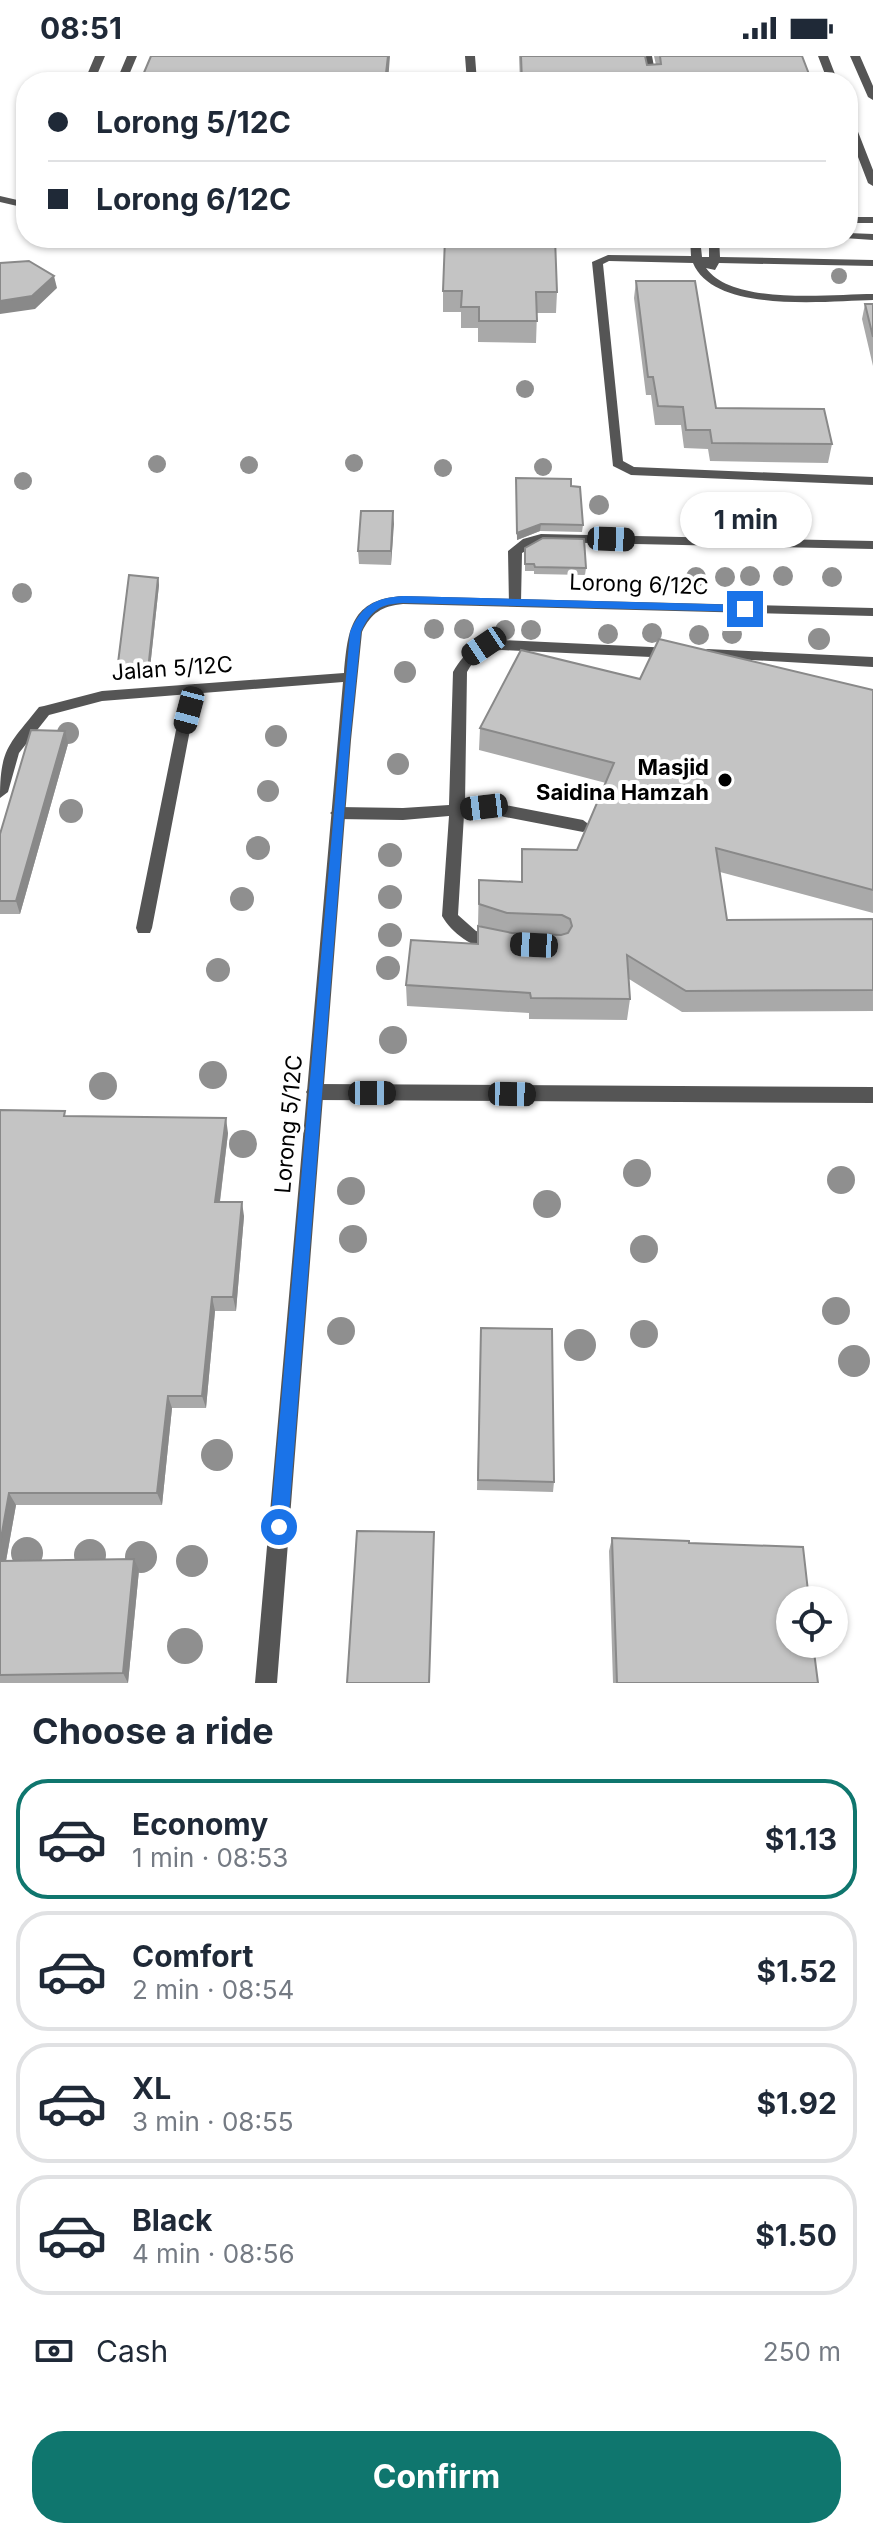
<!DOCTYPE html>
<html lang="en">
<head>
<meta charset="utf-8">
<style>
	:root { --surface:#fff; --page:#f2f2f3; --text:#1f2937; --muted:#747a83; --line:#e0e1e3; --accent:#0f766e }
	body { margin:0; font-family:Inter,sans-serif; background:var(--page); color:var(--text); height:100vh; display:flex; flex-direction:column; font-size:30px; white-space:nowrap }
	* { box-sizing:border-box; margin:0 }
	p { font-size:26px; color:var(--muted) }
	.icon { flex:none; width:44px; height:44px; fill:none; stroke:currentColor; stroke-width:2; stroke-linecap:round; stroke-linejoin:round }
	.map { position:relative; height:1627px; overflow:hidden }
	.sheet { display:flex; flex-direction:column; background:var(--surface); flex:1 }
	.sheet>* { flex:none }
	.top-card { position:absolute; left:16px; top:16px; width:842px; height:176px; border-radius:32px; box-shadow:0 2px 6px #0004; display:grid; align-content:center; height:176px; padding:0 32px; background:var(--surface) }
	.controls { position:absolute; left:776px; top:1530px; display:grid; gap:16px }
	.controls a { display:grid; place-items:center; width:72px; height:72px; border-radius:50%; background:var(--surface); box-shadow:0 2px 6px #0004; font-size:40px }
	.end { position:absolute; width:36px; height:36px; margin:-18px; border:10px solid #1a73e8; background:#fff; box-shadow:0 0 0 4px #fff }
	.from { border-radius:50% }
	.bubble { position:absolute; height:56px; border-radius:28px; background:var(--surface); box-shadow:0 2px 6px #0004; font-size:26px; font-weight:700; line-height:56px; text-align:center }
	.car { position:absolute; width:24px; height:48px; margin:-24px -12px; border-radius:10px; box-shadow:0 0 6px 2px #0007; background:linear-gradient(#222 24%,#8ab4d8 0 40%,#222 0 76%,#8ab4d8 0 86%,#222 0) }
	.top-card b { display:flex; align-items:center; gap:28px; height:76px; font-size:30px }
	.top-card b+b { border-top:2px solid var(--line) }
	.top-card i { width:20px; height:20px; background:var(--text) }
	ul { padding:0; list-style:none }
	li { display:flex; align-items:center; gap:24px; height:120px; margin:0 16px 12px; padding:0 16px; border:4px solid var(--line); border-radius:32px }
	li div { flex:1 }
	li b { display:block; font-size:30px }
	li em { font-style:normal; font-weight:700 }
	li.on { border-color:var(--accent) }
	li>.icon { width:72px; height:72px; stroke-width:1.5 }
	h2 { padding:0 32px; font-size:36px; line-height:96px }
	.pay { display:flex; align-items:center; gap:20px; height:88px; padding:0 32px; font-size:30px }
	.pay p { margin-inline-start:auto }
	.cta { display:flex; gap:16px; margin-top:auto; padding:16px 32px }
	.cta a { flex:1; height:92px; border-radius:32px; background:var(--accent); color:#fff; font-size:32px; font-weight:700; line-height:92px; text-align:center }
	.status { display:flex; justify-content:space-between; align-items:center; height:56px; padding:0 40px; background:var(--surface); direction:ltr }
	.status svg { height:22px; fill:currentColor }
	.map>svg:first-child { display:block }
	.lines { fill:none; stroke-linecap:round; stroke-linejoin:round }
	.service { fill:#555; fill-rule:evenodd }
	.minor { fill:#555; fill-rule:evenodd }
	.tree { fill:#8f8f8f }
	.wall { fill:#a9a9a9 }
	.shaded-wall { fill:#898989 }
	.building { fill:#c4c4c4; stroke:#898989; stroke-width:2 }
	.route { fill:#1a73e8 }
	.poi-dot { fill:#000; stroke:#fff; stroke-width:3 }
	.labels { text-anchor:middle; stroke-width:8; stroke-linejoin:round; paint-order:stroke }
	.street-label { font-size:22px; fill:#000; stroke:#fff }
	.poi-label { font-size:22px; font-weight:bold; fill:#000; stroke:#fff; text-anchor:end }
</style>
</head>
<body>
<div class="status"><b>08:51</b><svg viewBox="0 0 49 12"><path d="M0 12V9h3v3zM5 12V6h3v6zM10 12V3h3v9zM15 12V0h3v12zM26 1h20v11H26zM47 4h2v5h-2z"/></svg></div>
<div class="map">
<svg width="873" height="1627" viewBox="0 0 873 1627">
	<rect width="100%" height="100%" fill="#fff"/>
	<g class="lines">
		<!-- service -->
		<path class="service" d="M642 0H652L657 26H647Z
			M0 140 26 146V152L0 146Z
			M690 182H700L702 201H709V182H719L720 201 873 204V210L719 207 715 214 706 212C733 250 831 238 873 238V244C827 245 714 258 693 207L609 205 603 208 623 405 634 411 873 421V429L631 419 613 410 592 206 608 199 691 200Z
			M541 478 873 485V493L542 486 522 497 521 546 514 550 509 549 508 495 523 483Z
			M502 584 672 592 679 597 672 602 502 594C485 595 475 601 467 616L465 747 484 745 583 764 591 770 583 776 484 757 464 759 458 859 476 875 503 882 505 887 503 892C479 898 453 879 442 860L449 760 403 764 338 763 330 757 338 751 403 752 449 749 453 616C465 595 478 586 502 584Z
			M707 593 873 601V611L702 601 700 598Z
			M195 628 202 633 190 674 152 872 150 877H138L136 872 176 674 188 633Z
			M315 1028 873 1031V1047L315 1044 309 1041 306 1036 309 1031Z"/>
		<!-- minor -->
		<path class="minor" d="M95 0H105L94 26H84Z
			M127 0H137L126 26H116Z
			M465 0H475L477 26H467Z
			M818 0H828L838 26H828Z
			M850 0H860L873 30V44L868 41Z
			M848 60 853 63 873 114V130L868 127 848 75Z
			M848 161H873V167H848Z
			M848 177 873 178V184L844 182H848Z
			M403 540 873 552V560L403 548C382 550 371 557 362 576L351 684 277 1627H255L343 626 102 645 49 659 19 697 8 736 0 742C0 692 9 689 39 651L44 650 102 635 344 617C348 573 351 543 403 540Z"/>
	</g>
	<!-- trees -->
	<g class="tree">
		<circle cx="839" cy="220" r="8"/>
		<circle cx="525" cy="333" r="9"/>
		<circle cx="354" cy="407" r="9"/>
		<circle cx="157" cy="408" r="9"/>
		<circle cx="249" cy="409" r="9"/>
		<circle cx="543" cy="411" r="9"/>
		<circle cx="443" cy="412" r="9"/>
		<circle cx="23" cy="425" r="9"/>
		<circle cx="599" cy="449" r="10"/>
		<circle cx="704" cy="454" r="10"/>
		<circle cx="796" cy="457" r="10"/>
		<circle cx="750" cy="520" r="10"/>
		<circle cx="783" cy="520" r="10"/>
		<circle cx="696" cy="521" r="10"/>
		<circle cx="725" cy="521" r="10"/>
		<circle cx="832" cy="521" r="10"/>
		<circle cx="22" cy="537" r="10"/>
		<circle cx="434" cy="573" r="10"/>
		<circle cx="464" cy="573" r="10"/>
		<circle cx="505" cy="574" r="10"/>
		<circle cx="531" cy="574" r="10"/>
		<circle cx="652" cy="577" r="10"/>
		<circle cx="608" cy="578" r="10"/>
		<circle cx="732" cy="578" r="10"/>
		<circle cx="699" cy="579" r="10"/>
		<circle cx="819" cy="583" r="11"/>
		<circle cx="405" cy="616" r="11"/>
		<circle cx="68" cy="677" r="11"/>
		<circle cx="276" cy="680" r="11"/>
		<circle cx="398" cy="708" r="11"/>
		<circle cx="268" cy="735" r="11"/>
		<circle cx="71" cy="755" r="12"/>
		<circle cx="258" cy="792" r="12"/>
		<circle cx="390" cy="799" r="12"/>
		<circle cx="390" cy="841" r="12"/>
		<circle cx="242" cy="843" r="12"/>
		<circle cx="390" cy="879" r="12"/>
		<circle cx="388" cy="912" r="12"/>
		<circle cx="218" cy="914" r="12"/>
		<circle cx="393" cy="984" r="14"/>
		<circle cx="213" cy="1019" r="14"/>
		<circle cx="103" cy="1030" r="14"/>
		<circle cx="243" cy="1088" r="14"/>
		<circle cx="637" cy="1117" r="14"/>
		<circle cx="841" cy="1124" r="14"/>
		<circle cx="351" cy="1135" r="14"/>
		<circle cx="547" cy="1148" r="14"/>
		<circle cx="353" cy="1183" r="14"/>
		<circle cx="644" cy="1193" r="14"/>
		<circle cx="836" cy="1255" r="14"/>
		<circle cx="341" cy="1275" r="14"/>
		<circle cx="644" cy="1278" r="14"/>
		<circle cx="580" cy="1289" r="16"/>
		<circle cx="854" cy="1305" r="16"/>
		<circle cx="217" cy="1399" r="16"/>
		<circle cx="27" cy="1497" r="16"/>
		<circle cx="90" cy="1499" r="16"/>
		<circle cx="141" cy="1501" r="16"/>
		<circle cx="192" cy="1505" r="16"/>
		<circle cx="185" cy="1590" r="18"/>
	</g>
	<!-- wall -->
	<path class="wall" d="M519 0H645L647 9H656L654 0H802L812 26H520Z
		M636 225 716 352 832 388 828 407 710 405 708 393 684 392 681 369H655L651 339H646L634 242Z
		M443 235 557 236 556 257H537L536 287 478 286V272H461V256H443Z
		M865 248H873V310L862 263Z
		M516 429 571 430 583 469 582 476 540 475 517 484Z
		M393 455 391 509 359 508 358 495Z
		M525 492 586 512 585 519 534 518V515H525Z
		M158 522 159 529 149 621 118 622 117 615Z
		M640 623 873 634V857L720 816 727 864 873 863V955L682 956 629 923 630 943 627 964 529 963V957L407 950 406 929 478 888 487 872 478 869 479 824 521 826 522 793 577 794 606 727 479 694 480 672Z
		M68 688 20 858H0V778Z
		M0 1054 228 1077 220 1146 244 1160 236 1255H215L206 1352H172L162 1449H16L6 1505 139 1514 128 1627H0Z
		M481 1272 554 1426 553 1436 477 1434Z
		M612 1482 689 1487 818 1627H613L609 1495Z"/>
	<!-- shaded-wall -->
	<path class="shaded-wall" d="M388 0H390L388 26H385Z
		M54 220 57 232 35 253 0 258V245Z
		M393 455 394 468 391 509V495Z
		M541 468 540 475 517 484V477Z
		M158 522 159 529 149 621 148 614Z
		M65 675 68 688 20 858 16 845Z
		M226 1062 228 1077 218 1160 215 1146Z
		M242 1146 244 1160 236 1255 233 1241Z
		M212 1241 215 1255 206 1352 202 1340Z
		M168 1340 172 1352 162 1449 157 1437Z
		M9 1437 16 1449 4 1516 0 1510V1488Z
		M134 1503 139 1514 128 1627 123 1617Z"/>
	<!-- building -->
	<path class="building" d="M151 0H388L385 26H140Z
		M521 0H645L647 9 661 8 660 0H802L812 26H522Z
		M445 182H555L557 236H536L537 265H479V251H461L462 235H443Z
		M29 205 54 220 32 240 0 245V207Z
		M636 225H695L716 352 824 353 832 388 712 387 710 374H686L683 351 658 350 653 321H648Z
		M865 248H873V281Z
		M516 422 571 423V430L580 431 583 469 541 468 517 477Z
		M361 455H393L391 495H358Z
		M543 482 584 483 586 512 535 511 534 508H525V492Z
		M129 519 158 522 148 614 117 615Z
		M659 583 873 634V834L716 792 727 864 873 863V934L686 935 627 899 630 943 531 942 530 937 406 929 411 884 478 888V870L512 877 561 879 568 877 572 870 570 863 562 859 507 857 479 848V824L522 826V793L577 794 614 707 480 672 521 594 640 623Z
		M31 674 65 675 16 845H0V778Z
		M0 1054 65 1055 64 1060 226 1062 215 1146H242L233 1241H212L202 1340H168L157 1437H9L0 1488Z
		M481 1272 552 1273 554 1426 478 1424Z
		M357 1475 434 1476 429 1627H347Z
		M612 1482 689 1485V1487L803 1491 809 1544H790V1588H813L818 1627H617Z
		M134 1503 123 1617 0 1619V1505Z"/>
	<!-- route -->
	<path class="route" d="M403 540 745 549 750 553 745 556 403 547C380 548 371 554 361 576L350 684 288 1471 285 1478 279 1480 273 1478 270 1471 350 576C362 549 375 542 403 540Z"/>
	<!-- markers -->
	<circle class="poi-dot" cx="725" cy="724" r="8"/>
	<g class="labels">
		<!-- street labels -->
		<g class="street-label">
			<text transform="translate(639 528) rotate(2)" y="8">Lorong 6/12C</text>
			<text transform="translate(172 612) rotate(-4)" y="8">Jalan 5/12C</text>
			<text transform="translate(288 1068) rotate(-85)" y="8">Lorong 5/12C</text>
		</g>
		<!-- poi labels -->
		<g class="poi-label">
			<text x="709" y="719">Masjid<tspan x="709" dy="25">Saidina Hamzah</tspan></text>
		</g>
	</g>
</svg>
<div class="controls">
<a><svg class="icon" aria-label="locate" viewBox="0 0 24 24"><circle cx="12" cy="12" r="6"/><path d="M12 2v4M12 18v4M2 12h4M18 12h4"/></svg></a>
</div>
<i class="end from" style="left:279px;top:1471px"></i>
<i class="end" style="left:745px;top:553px"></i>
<div class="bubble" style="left:680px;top:436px;width:132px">1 min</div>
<i class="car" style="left:611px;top:483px;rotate:92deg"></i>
<i class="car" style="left:484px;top:590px;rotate:236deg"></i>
<i class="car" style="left:189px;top:654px;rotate:195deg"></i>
<i class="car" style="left:484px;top:751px;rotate:263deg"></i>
<i class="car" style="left:534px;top:889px;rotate:273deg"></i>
<i class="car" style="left:372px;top:1037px;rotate:90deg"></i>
<i class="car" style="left:512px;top:1038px;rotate:91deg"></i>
<div class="top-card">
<b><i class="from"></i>Lorong 5/12C</b>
<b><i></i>Lorong 6/12C</b>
</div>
</div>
<section class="sheet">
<h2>Choose a ride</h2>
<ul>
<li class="on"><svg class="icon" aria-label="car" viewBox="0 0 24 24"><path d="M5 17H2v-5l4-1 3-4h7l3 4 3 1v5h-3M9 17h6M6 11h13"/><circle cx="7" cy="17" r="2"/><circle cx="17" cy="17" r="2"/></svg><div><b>Economy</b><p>1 min · 08:53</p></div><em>$1.13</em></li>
<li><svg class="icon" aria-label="car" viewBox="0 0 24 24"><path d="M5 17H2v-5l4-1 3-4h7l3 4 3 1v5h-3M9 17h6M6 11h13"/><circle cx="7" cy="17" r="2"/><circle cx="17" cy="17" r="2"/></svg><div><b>Comfort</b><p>2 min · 08:54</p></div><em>$1.52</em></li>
<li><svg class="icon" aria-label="car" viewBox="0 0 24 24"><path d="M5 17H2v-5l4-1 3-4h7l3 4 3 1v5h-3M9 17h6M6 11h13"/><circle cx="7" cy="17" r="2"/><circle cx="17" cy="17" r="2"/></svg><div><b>XL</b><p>3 min · 08:55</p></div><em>$1.92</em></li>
<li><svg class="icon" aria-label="car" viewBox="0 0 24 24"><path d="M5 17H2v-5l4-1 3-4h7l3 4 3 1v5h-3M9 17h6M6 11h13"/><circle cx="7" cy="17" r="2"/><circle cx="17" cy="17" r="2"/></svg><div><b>Black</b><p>4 min · 08:56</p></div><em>$1.50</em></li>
</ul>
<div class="pay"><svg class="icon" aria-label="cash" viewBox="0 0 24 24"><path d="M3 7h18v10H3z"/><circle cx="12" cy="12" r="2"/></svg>Cash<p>250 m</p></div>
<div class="cta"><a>Confirm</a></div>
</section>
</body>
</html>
